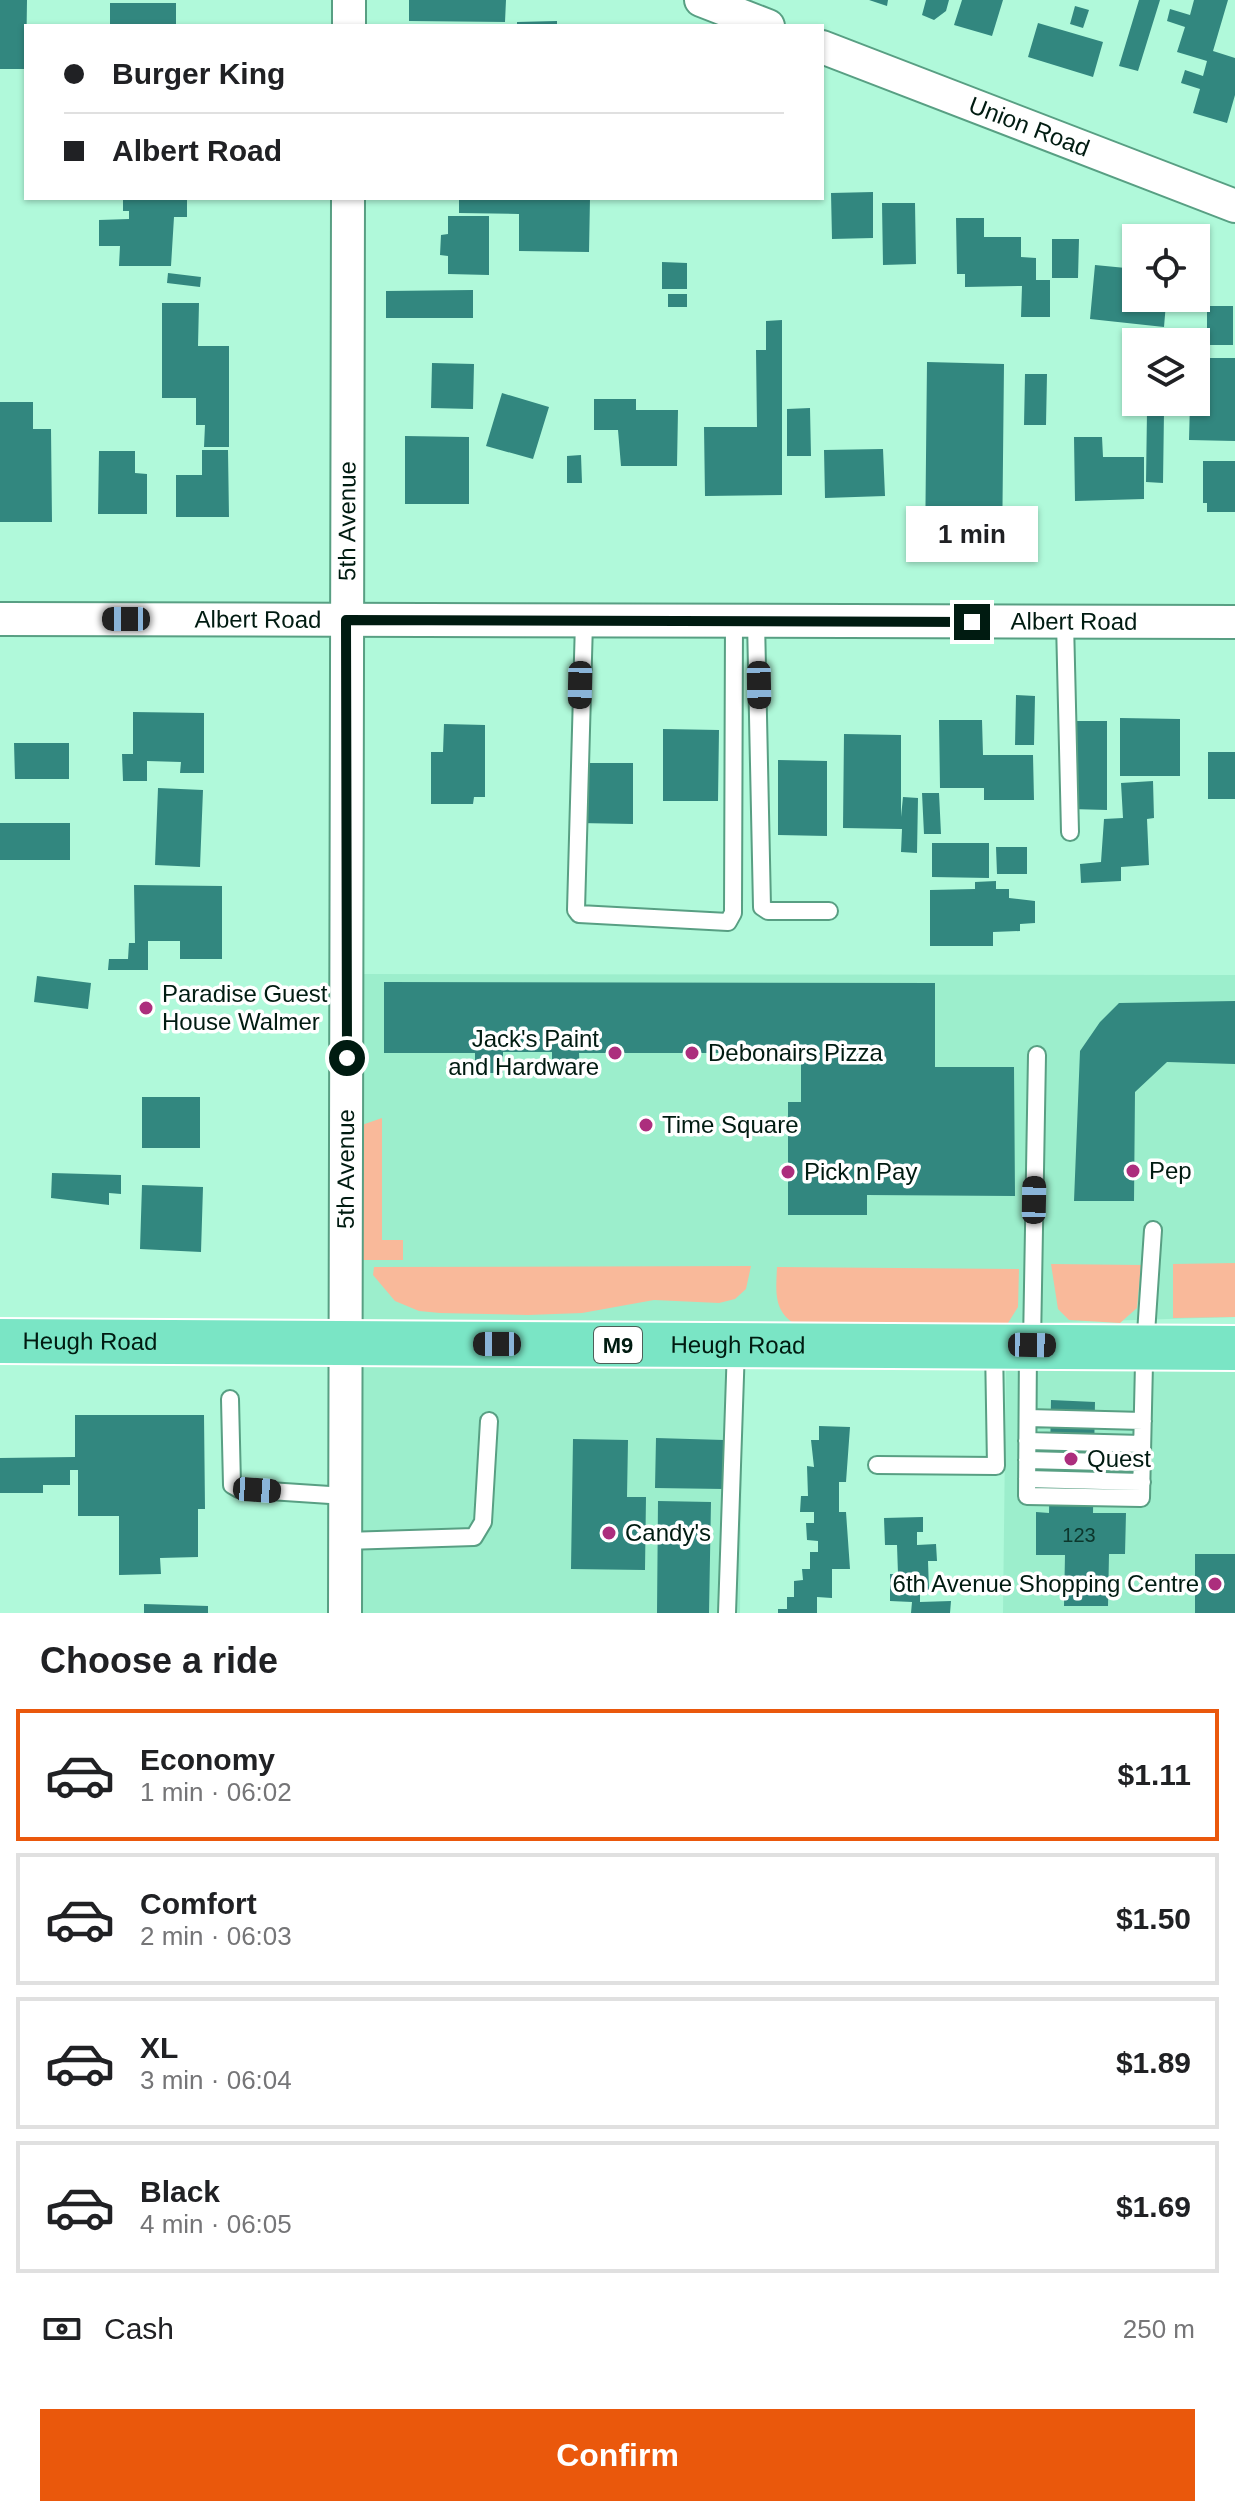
<!DOCTYPE html>
<html lang="en">
<head>
<meta charset="utf-8">
<style>
	:root { --surface:#fff; --page:#f2f2f2; --text:#202124; --muted:#757577; --line:#e0e0e0; --accent:#ea580c }
	body { margin:0; font-family:Arial,sans-serif; background:var(--page); color:var(--text); height:100vh; display:flex; flex-direction:column; font-size:30px; white-space:nowrap }
	* { box-sizing:border-box; margin:0 }
	p { font-size:26px; color:var(--muted) }
	.icon { flex:none; width:44px; height:44px; fill:none; stroke:currentColor; stroke-width:2; stroke-linecap:round; stroke-linejoin:round }
	.map { position:relative; height:1613px; overflow:hidden }
	.panel { display:flex; flex-direction:column; background:var(--surface); flex:1 }
	.panel>* { flex:none }
	.top-card { position:absolute; left:24px; top:24px; width:800px; height:176px; border-radius:0px; box-shadow:0 2px 6px #0004; display:grid; align-content:center; height:176px; padding:0 40px; background:var(--surface) }
	.fabs { position:absolute; left:1122px; top:224px; display:grid; gap:16px }
	.fabs a { display:grid; place-items:center; width:88px; height:88px; border-radius:0px; background:var(--surface); box-shadow:0 2px 6px #0004; font-size:40px }
	.end { position:absolute; width:36px; height:36px; margin:-18px; border:10px solid #001b11; background:#fff; box-shadow:0 0 0 4px #fff }
	.from { border-radius:50% }
	.bubble { position:absolute; height:56px; border-radius:0px; background:var(--surface); box-shadow:0 2px 6px #0004; font-size:26px; font-weight:700; line-height:56px; text-align:center }
	.car { position:absolute; width:24px; height:48px; margin:-24px -12px; border-radius:10px; box-shadow:0 0 6px 2px #0007; background:linear-gradient(#222 24%,#8ab4d8 0 40%,#222 0 76%,#8ab4d8 0 86%,#222 0) }
	.top-card b { display:flex; align-items:center; gap:28px; height:76px; font-size:30px }
	.top-card b+b { border-top:2px solid var(--line) }
	.top-card i { width:20px; height:20px; background:var(--text) }
	ul { padding:0; list-style:none }
	li { display:flex; align-items:center; gap:24px; height:132px; margin:0 16px 12px; padding:0 24px; border:4px solid var(--line); border-radius:0px }
	li div { flex:1 }
	li b { display:block; font-size:30px }
	li em { font-style:normal; font-weight:700 }
	li.current { border-color:var(--accent) }
	li>.icon { width:72px; height:72px; stroke-width:1.5 }
	h2 { padding:0 40px; font-size:36px; line-height:96px }
	.pay { display:flex; align-items:center; gap:20px; height:88px; padding:0 40px; font-size:30px }
	.pay p { margin-inline-start:auto }
	.cta { display:flex; gap:16px; margin-top:auto; padding:16px 40px }
	.cta a { flex:1; height:92px; border-radius:0px; background:var(--accent); color:#fff; font-size:32px; font-weight:700; line-height:92px; text-align:center }
	.map>svg:first-child { display:block }
	.built { fill:#9ceecc }
	.green { fill:#f9b99a }
	.building { fill:#32877f }
	.lines { fill:none; stroke-linecap:round; stroke-linejoin:round }
	.lane-casing { stroke:#589f83; stroke-width:20 }
	.street-casing { stroke:#589f83; stroke-width:36 }
	.primary-casing { stroke:#fff; stroke-width:48 }
	.lane { stroke:#fff; stroke-width:16 }
	.street { stroke:#fff; stroke-width:32 }
	.primary { stroke:#7ae5c5; stroke-width:44 }
	.route { stroke:#001b11; stroke-width:10 }
	.poi-dot { fill:#ac2e7d; stroke:#fff; stroke-width:3 }
	.labels { text-anchor:middle; stroke-width:7; stroke-linejoin:round; paint-order:stroke }
	.number-label { font-size:20px; fill:#0c362c }
	.shield { fill:#fff; stroke:#4c5f58; stroke-width:2 }
	.shield-label { font-size:22px; font-weight:bold; fill:#001b11 }
	.street-label { font-size:24px; fill:#001b11; stroke:#fff }
	.poi-label { font-size:24px; fill:#001b11; stroke:#fff; text-anchor:start }
</style>
</head>
<body>
<div class="map">
<svg width="1235" height="1613" viewBox="0 0 1235 1613">
	<rect width="100%" height="100%" fill="#b0f9da"/>
	<!-- built -->
	<path class="built" d="M353 974 1235 975V1317L998 1324 353 1323Z
		M356 1357 743 1364 740 1613H353Z
		M1006 1360 1235 1366V1613H1003Z"/>
	<!-- green -->
	<path class="green" d="M382 1118V1240H403V1260H353L359 1126Z
		M1235 1263V1317L1173 1318V1264Z
		M1051 1264 1141 1265 1137 1308 1120 1323 1069 1320 1058 1309Z
		M751 1266 746 1289 735 1299 719 1303 654 1300 582 1313 528 1315 440 1313 419 1311 395 1301 373 1275 374 1267Z
		M777 1267 1019 1269 1018 1307 1008 1323 998 1324H795C773 1311 776 1290 777 1267Z"/>
	<!-- building -->
	<path class="building" d="M0 0H27L26 69H0Z
		M409 0H506L505 22 409 21Z
		M869 0H888L887 6Z
		M926 0H949L946 11 934 20 922 15Z
		M962 0H1003L992 36 954 25Z
		M1139 0H1160L1138 71 1119 66Z
		M1194 0H1228L1213 51 1235 58V95L1227 123 1193 113 1200 89 1181 83 1185 70 1203 76 1207 61 1177 52 1185 27 1167 21 1170 9 1190 15Z
		M110 3H176V26H110Z
		M1075 6 1089 10 1083 28 1070 24Z
		M557 21V26H517V22Z
		M1038 23 1103 42 1093 77 1028 57Z
		M873 192V238L832 239 831 193Z
		M123 198H187V217H174L171 266H119L120 246H99V220L129 219V211H123Z
		M459 198H590L589 252 519 251V214L459 213Z
		M882 203H915L916 264 883 265Z
		M448 216H489V275L448 274V256L440 255 441 235 448 234Z
		M956 218H984V237H1021V257L1036 258V280H1050V317H1021L1022 286 965 287V274H957Z
		M1052 239H1079L1078 278H1052Z
		M662 262 687 263V289H662Z
		M1095 265 1136 269V298L1166 303 1164 327 1090 319Z
		M168 273 201 277 200 287 167 283Z
		M473 290V318H386V291Z
		M668 294H687V307H668Z
		M162 303H199L198 346H229V447H204L205 425H196V398H162Z
		M1207 306H1233V345H1207Z
		M782 320V495L705 496 704 427H757L756 350H766V321Z
		M1196 358H1235V441L1189 440 1190 402H1196Z
		M927 362 1004 364 1002 554 925 553Z
		M432 363 474 364 473 409 431 408Z
		M1025 374H1047L1046 425H1024Z
		M502 393 549 407 533 459 486 446Z
		M594 399H636V410H678L677 466H621L618 430H594Z
		M0 402H33V429H51L52 522H0Z
		M810 408 811 456H787V409Z
		M1147 411H1164L1163 483 1146 482Z
		M405 436 469 437V504H405Z
		M1074 437H1102L1103 457H1144V499L1075 501Z
		M883 449 885 496 825 498 824 450Z
		M202 450H228L229 517H176V475H202Z
		M99 451H135V473L147 474V514H98Z
		M581 455 582 483H567V456Z
		M1203 461H1235V512H1207V503H1203Z
		M1016 695 1035 696 1034 745H1015Z
		M133 712 204 713V773H180L181 762 147 761V781H123L122 754H133Z
		M1120 718 1180 719V776H1120Z
		M939 720H982L983 755H1033L1034 800H984V788H940Z
		M1071 721H1107V810L1071 809Z
		M444 724 485 725V797H474L473 804H431V752H443Z
		M663 729 719 730 718 801H663Z
		M844 734 901 735V817L903 797 918 798 917 853 901 852 902 829 843 828Z
		M14 743H69V779H15Z
		M1208 752H1235V799H1208Z
		M778 760 827 761V836L778 835Z
		M579 763H633V824L579 823Z
		M1153 781 1154 818 1147 819 1149 865 1121 867V881L1081 883 1080 864 1101 862 1104 819 1123 818 1121 783Z
		M158 788 203 790 200 867 155 865Z
		M922 793H939L941 834H924Z
		M0 823H70V860H0Z
		M932 843H989V878L932 877Z
		M996 847H1027V874H997Z
		M996 881V889H1009V898L1035 901V923L1020 924V931L993 932V946H930V890L975 889V882Z
		M134 885 222 886V959H180V941H148V970H108L109 959H128L129 943H135Z
		M37 976 91 983 88 1009 34 1002Z
		M384 982 935 983V1067H1014L1015 1196 867 1195V1215H788V1102H801V1053H579L580 1073H552V1052H503V1073H475V1053H384Z
		M1235 1001V1064L1167 1062 1135 1092 1134 1201H1074L1080 1051 1100 1022 1119 1003Z
		M142 1097H200V1148H142Z
		M52 1173 121 1175V1194L109 1193V1205L51 1198Z
		M142 1185 203 1187 201 1252 140 1249Z
		M1051 1400 1095 1402 1093 1513H1126L1125 1554H1109L1108 1606H1064L1065 1555H1036V1512L1049 1513Z
		M75 1415H204L205 1509H198V1557L160 1558 161 1574 119 1575V1516H78V1470H70V1485H43V1493H0V1458L75 1457Z
		M819 1426 850 1427 846 1482H839V1512H846L850 1569H832V1598L817 1597V1613H778V1609H787V1597H794V1581L803 1580 802 1569H810V1552H818V1541L807 1540 806 1523H814V1512H800L801 1496H808L807 1466 814 1467 811 1440H819Z
		M656 1438 724 1440V1489L655 1488Z
		M573 1439 628 1440 627 1497H646L645 1570 571 1569Z
		M658 1501 711 1502 709 1613H657Z
		M923 1517V1532H917V1545L936 1544 937 1561H928L929 1590H920V1602L951 1601 950 1613H911L912 1602 890 1601V1574H898L897 1545H885L884 1518Z
		M1195 1554H1235V1613H1195Z
		M144 1604 208 1606V1613H144Z"/>
	<g class="lines">
		<!-- lane casing -->
		<g class="lane-casing">
			<path id="lane" d="M756 621 762 907 768 911H829
				M584 622 576 910 579 914 728 922 733 913 734 621
				M1065 622 1070 832
				M1032 1344 1037 1055
				M1028 1347 1027 1496 1141 1498 1144 1363 1153 1230
				M230 1399 232 1485 239 1489 345 1496
				M1028 1418 1143 1421
				M1027 1441 1142 1444
				M1027 1460 1142 1463
				M877 1465 996 1466 994 1346
				M1027 1479 1142 1482
				M345 1541 474 1537 483 1522 489 1421
				M727 1613 736 1347"/>
		</g>
		<!-- street casing -->
		<g class="street-casing">
			<g id="street">
				<path d="M701 0 768 26"/>
				<path d="M349 26V0"/>
				<path id="s1" d="M822 47 1235 206"/>
				<path id="s2" d="M0 619 1235 622"/>
				<path id="s3" d="M345 1613 348 198"/>
			</g>
		</g>
		<!-- primary casing -->
		<g class="primary-casing">
			<g id="primary">
				<path id="s4" d="M0 1341 1235 1348"/>
			</g>
		</g>
		<!-- lane -->
		<use href="#lane" class="lane"/>
		<!-- street -->
		<use href="#street" class="street"/>
		<!-- primary -->
		<use href="#primary" class="primary"/>
	</g>
	<g class="lines">
		<!-- route -->
		<path class="route" d="M347 1058 346 620 972 622"/>
	</g>
	<!-- markers -->
	<g class="poi-dot">
		<circle cx="146" cy="1008" r="8"/>
		<circle cx="615" cy="1053" r="8"/>
		<circle cx="692" cy="1053" r="8"/>
		<circle cx="646" cy="1125" r="8"/>
		<circle cx="1133" cy="1171" r="8"/>
		<circle cx="788" cy="1172" r="8"/>
		<circle cx="1071" cy="1459" r="8"/>
		<circle cx="609" cy="1533" r="8"/>
		<circle cx="1215" cy="1584" r="8"/>
	</g>
	<g class="labels">
		<!-- number labels -->
		<g class="number-label">
			<text x="1079" y="1542">123</text>
		</g>
		<!-- shield labels -->
		<rect class="shield" x="594" y="1327" width="48" height="36" rx="6"/>
		<g class="shield-label">
			<text x="618" y="1353">M9</text>
		</g>
		<!-- street labels -->
		<g class="street-label">
			<text dy="8" stroke="none"><textPath href="#s1" startOffset="222">Union Road</textPath></text>
			<text dy="8" stroke="none"><textPath href="#s3" startOffset="1092">5th Avenue</textPath></text>
			<text dy="8" stroke="none"><textPath href="#s2" startOffset="258">Albert Road</textPath></text>
			<text dy="8" stroke="none"><textPath href="#s2" startOffset="1074">Albert Road</textPath></text>
			<text dy="8" stroke="none"><textPath href="#s3" startOffset="444">5th Avenue</textPath></text>
			<text dy="8" stroke="none"><textPath href="#s4" startOffset="90">Heugh Road</textPath></text>
			<text dy="8" stroke="none"><textPath href="#s4" startOffset="738">Heugh Road</textPath></text>
		</g>
		<!-- poi labels -->
		<g class="poi-label">
			<text x="162" y="1002">Paradise Guest<tspan x="162" dy="28">House Walmer</tspan></text>
			<text x="599" y="1047" text-anchor="end">Jack's Paint<tspan x="599" dy="28">and Hardware</tspan></text>
			<text x="708" y="1061">Debonairs Pizza</text>
			<text x="662" y="1133">Time Square</text>
			<text x="1149" y="1179">Pep</text>
			<text x="804" y="1180">Pick n Pay</text>
			<text x="1087" y="1467">Quest</text>
			<text x="625" y="1541">Candy's</text>
			<text x="1199" y="1592" text-anchor="end">6th Avenue Shopping Centre</text>
		</g>
	</g>
</svg>
<div class="fabs">
<a><svg class="icon" aria-label="locate" viewBox="0 0 24 24"><circle cx="12" cy="12" r="6"/><path d="M12 2v4M12 18v4M2 12h4M18 12h4"/></svg></a>
<a><svg class="icon" aria-label="layers" viewBox="0 0 24 24"><path d="M12 4l9 5-9 5-9-5zM3 14l9 5 9-5"/></svg></a>
</div>
<i class="end from" style="left:347px;top:1058px"></i>
<i class="end" style="left:972px;top:622px"></i>
<div class="bubble" style="left:906px;top:506px;width:132px">1 min</div>
<i class="car" style="left:126px;top:619px;rotate:270deg"></i>
<i class="car" style="left:580px;top:685px;rotate:181deg"></i>
<i class="car" style="left:759px;top:685px;rotate:179deg"></i>
<i class="car" style="left:1034px;top:1200px;rotate:1deg"></i>
<i class="car" style="left:497px;top:1344px;rotate:270deg"></i>
<i class="car" style="left:1032px;top:1345px;rotate:91deg"></i>
<i class="car" style="left:257px;top:1490px;rotate:94deg"></i>
<div class="top-card">
<b><i class="from"></i>Burger King</b>
<b><i></i>Albert Road</b>
</div>
</div>
<section class="panel">
<h2>Choose a ride</h2>
<ul>
<li class="current"><svg class="icon" aria-label="car" viewBox="0 0 24 24"><path d="M5 17H2v-5l4-1 3-4h7l3 4 3 1v5h-3M9 17h6M6 11h13"/><circle cx="7" cy="17" r="2"/><circle cx="17" cy="17" r="2"/></svg><div><b>Economy</b><p>1 min · 06:02</p></div><em>$1.11</em></li>
<li><svg class="icon" aria-label="car" viewBox="0 0 24 24"><path d="M5 17H2v-5l4-1 3-4h7l3 4 3 1v5h-3M9 17h6M6 11h13"/><circle cx="7" cy="17" r="2"/><circle cx="17" cy="17" r="2"/></svg><div><b>Comfort</b><p>2 min · 06:03</p></div><em>$1.50</em></li>
<li><svg class="icon" aria-label="car" viewBox="0 0 24 24"><path d="M5 17H2v-5l4-1 3-4h7l3 4 3 1v5h-3M9 17h6M6 11h13"/><circle cx="7" cy="17" r="2"/><circle cx="17" cy="17" r="2"/></svg><div><b>XL</b><p>3 min · 06:04</p></div><em>$1.89</em></li>
<li><svg class="icon" aria-label="car" viewBox="0 0 24 24"><path d="M5 17H2v-5l4-1 3-4h7l3 4 3 1v5h-3M9 17h6M6 11h13"/><circle cx="7" cy="17" r="2"/><circle cx="17" cy="17" r="2"/></svg><div><b>Black</b><p>4 min · 06:05</p></div><em>$1.69</em></li>
</ul>
<div class="pay"><svg class="icon" aria-label="cash" viewBox="0 0 24 24"><path d="M3 7h18v10H3z"/><circle cx="12" cy="12" r="2"/></svg>Cash<p>250 m</p></div>
<div class="cta"><a>Confirm</a></div>
</section>
</body>
</html>
